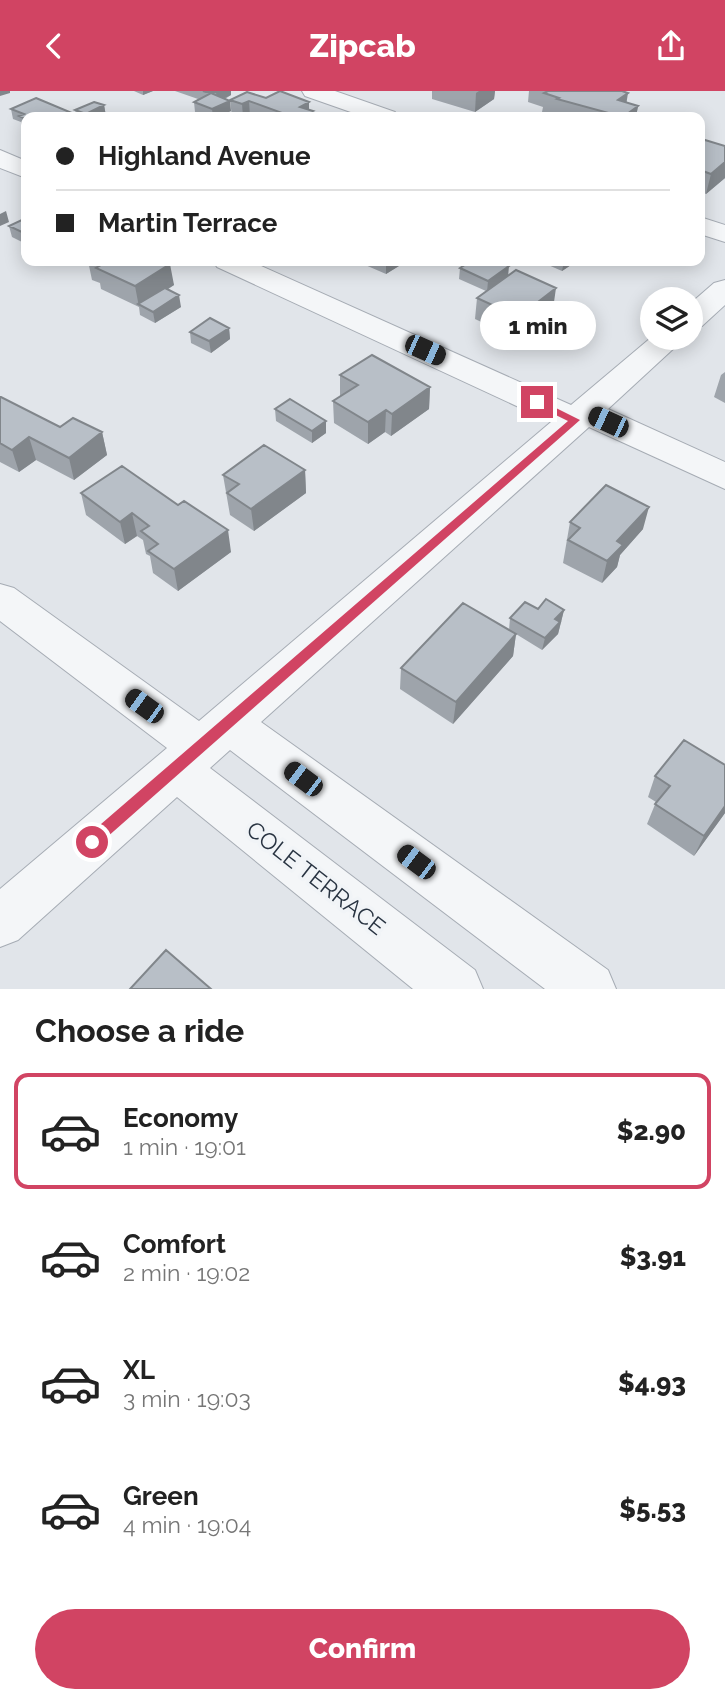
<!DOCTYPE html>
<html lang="en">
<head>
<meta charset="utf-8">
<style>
	:root { --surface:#fff; --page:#f6f6f6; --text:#222; --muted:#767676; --line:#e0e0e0; --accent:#d14463 }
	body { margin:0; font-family:Raleway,sans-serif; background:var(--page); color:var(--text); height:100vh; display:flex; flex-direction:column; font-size:26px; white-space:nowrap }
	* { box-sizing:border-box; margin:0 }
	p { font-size:23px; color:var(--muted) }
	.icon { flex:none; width:38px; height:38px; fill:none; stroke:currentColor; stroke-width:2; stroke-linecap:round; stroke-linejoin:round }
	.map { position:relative; height:898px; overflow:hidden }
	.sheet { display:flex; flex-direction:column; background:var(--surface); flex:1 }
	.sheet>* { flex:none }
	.banner { position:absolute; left:21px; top:21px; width:684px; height:154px; border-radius:14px; box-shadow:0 4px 18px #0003; display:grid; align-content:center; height:154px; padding:0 35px; background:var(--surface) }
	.buttons { position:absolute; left:640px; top:196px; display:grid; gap:14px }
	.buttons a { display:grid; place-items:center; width:63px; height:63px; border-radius:50%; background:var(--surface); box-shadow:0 4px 18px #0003; font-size:35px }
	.end { position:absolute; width:32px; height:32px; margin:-16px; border:9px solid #d14463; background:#fff; box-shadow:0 0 0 4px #fff }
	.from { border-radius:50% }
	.bubble { position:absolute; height:49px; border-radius:24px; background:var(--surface); box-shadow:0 4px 18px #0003; font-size:23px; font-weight:800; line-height:49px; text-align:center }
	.car { position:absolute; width:21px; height:42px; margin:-21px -10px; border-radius:9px; box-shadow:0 0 5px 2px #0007; background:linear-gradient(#222 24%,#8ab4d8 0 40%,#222 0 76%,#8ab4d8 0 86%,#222 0) }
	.banner b { display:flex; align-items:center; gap:24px; height:66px; font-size:26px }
	.banner b+b { border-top:2px solid var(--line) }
	.banner i { width:18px; height:18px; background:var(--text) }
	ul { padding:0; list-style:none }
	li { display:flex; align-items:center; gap:21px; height:116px; margin:0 14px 10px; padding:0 21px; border:4px solid transparent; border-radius:14px }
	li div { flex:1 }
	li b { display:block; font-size:26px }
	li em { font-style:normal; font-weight:800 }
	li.selected { border-color:var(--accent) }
	li>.icon { width:63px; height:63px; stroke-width:1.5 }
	h2 { padding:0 35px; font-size:32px; line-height:84px }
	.button { display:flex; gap:14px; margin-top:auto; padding:14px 35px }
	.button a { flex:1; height:80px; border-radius:42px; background:var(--accent); color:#fff; font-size:28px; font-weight:800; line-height:80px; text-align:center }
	header { display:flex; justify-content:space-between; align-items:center; height:91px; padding:0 35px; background:var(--accent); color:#fff; font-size:32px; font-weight:800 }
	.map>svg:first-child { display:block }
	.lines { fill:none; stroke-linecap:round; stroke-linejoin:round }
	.minor-casing { stroke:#a6acb4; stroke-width:2 }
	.minor { fill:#f4f6f8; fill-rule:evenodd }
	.wall { fill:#9ea4ab }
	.shaded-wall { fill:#81868b }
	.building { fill:#b8bfc7; stroke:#81868b; stroke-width:2 }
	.route { fill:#d14463 }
	.labels { text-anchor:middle; stroke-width:7; stroke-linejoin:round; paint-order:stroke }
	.near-street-label { font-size:23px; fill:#293442; stroke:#f1f4f7 }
</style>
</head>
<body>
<header><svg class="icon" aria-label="back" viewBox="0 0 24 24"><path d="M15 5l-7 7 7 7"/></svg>Zipcab<svg class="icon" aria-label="share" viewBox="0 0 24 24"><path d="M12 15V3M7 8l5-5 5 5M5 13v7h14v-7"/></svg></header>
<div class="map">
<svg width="725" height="898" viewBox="0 0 725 898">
	<rect width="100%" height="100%" fill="#e1e5ea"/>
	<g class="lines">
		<!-- minor casing -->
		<g class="minor-casing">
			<path id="minor" d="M302 0H335L395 21 399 26H365L305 5Z
				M0 59 26 70V87L0 77Z
				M700 126 725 134V151L700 143Z
				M213 170H250L571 314 653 245 685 247 608 318 725 371V398L589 336 261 631 608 879 616 898H545L230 659 210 677 475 879 483 898H413L177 706 18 849 0 856V798L167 657 0 530V493L14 497 199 630 551 331 217 176Z
				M725 189V214L702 235 691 237V212L714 192Z"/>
		</g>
		<!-- minor -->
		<use href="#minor" class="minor"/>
	</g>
	<!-- wall -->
	<path class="wall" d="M134 0H153L143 4Z
		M175 0H231V4L225 8 231 20 217 26H208L195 21 194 11 198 8Z
		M432 0H495L494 8 475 21 432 8Z
		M529 0H622L627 12 638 15 636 26H554L542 21 543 16 528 11Z
		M266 7 313 20V26H232L230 9Z
		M104 14 106 25 103 26H77L75 19Z
		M11 18 73 26H26V37L22 36 21 31 13 28Z
		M700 53 725 55V87L706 103 700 101Z
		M26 127V153L12 146 9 135Z
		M88 170H163L174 194 167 199 181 216 155 232 140 224 139 216 101 198 100 192 92 189Z
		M356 170H407L386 183Z
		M539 170H577L562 180Z
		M597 170H613L608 174Z
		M460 177 508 185 553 218 522 242 517 240 511 245 475 228 477 207 486 200 459 188Z
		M229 237 230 248 211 262 191 252 190 241Z
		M725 281V312L714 306 721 284Z
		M340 284 430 296 429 318 391 345 385 341 368 353 334 332 333 310 340 306Z
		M0 306 60 336 102 341 107 364 74 389 36 369 19 381 0 371Z
		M275 318 326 342 312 352 276 330Z
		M305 379 306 402 254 440 230 424 223 384Z
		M81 402 231 461 178 500 153 482 150 465 146 463 143 449 137 445 125 453 86 424Z
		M570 431 643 438 620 464 617 476 602 492 563 472Z
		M538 518 564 519 558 543 542 559 516 543 513 565 453 633 400 598 401 577 509 539 510 527Z
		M725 674V722L694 765 647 733 656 711 648 706 655 685Z"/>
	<!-- shaded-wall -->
	<path class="shaded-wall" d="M0 0H10V2L0 5Z
		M143 0H153L143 4Z
		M219 0H231V4L217 11 216 1Z
		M479 0H495L494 8 475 21 476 2Z
		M628 2 625 21 618 9Z
		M230 10 231 20 217 26H213L212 18Z
		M249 10 250 26H243L242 13Z
		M309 11V22L313 20V26H300V16Z
		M104 14 106 25 103 26H87L86 23Z
		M638 15 636 26H622Z
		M72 22 73 26H57Z
		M725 71V87L706 103 711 83Z
		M6 120 9 131 0 135V123Z
		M386 170H407L386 183Z
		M564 170H577L562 180Z
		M170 173 174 194 141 214 138 213 139 216 135 195Z
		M509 175 508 186 487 201 488 190Z
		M556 197 553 218 522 242 525 221Z
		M179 204 181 216 155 232 153 221Z
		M520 219 517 240 511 245 514 224Z
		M229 237 230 248 211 262 209 250Z
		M430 296 429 318 391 345 392 323Z
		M386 319 385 341 368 353V331Z
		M326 330V342L312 352V340Z
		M102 341 107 364 74 389 69 367Z
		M29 346 36 369 19 381 12 359Z
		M305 379 306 402 254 440 251 418Z
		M649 416 643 438 620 464 617 476 602 492 607 470 617 450Z
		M132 422 137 445 125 453 120 431Z
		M228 439 231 461 178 500 174 478Z
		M564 519 558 543 542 559 545 547 555 528Z
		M516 543 513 565 453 633 456 611Z
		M725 715V722L694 765 704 745Z"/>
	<!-- building -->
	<path class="building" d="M203 0H219L216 1H206Z
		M280 0 309 11 300 16 313 20 301 26H278L285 23 249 10 242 13 230 9 247 1 266 7Z
		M548 0H622L628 2 618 9 638 15 623 26 557 8 559 7 544 2Z
		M211 2 230 10 212 18 194 11Z
		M36 7 72 22 57 26H26V28L19 25 24 23 11 18Z
		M94 11 104 14 86 23 75 19Z
		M705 49 725 55V71L711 83 700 79V53Z
		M26 127V143L9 135Z
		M92 170H163L170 173 135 195 96 177 101 174Z
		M471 170H497L509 175 488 190 460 177Z
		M516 179 556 197 525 221 520 219 514 224 477 207Z
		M165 197 179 204 153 221 138 213Z
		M210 227 229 237 209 250 190 241Z
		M372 264 430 296 392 323 386 319 368 331 333 310 358 294 340 284Z
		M0 306H1L60 336 73 327 102 341 69 367 29 346 12 359 0 352Z
		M290 308 326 330 312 340 275 318Z
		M264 354 305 379 251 418 227 402 239 393 223 384Z
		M122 375 178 414 184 410 228 439 174 478 148 460 158 453 141 440 149 435 132 422 120 431 81 402Z
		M606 394 649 416 617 450 623 454 607 470 568 449 580 437 570 431Z
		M546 508 564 519 555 528 560 531 545 547 510 527 525 511 538 518Z
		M463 512 516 543 456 611 401 577Z
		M684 649 725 674V715L704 745 655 713 670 695 655 685Z
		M166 859 211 898H130Z"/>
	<!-- route -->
	<path class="route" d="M533 309H540L580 329 97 755H86L84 751 86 746 568 330 533 313Z"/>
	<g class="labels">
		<!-- near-street labels -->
		<g class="near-street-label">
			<text transform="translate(316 787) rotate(38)" y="8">COLE TERRACE</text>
		</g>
	</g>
</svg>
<div class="buttons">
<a><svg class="icon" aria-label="layers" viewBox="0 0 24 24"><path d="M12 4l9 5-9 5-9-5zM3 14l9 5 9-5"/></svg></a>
</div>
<i class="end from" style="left:92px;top:751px"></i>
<i class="end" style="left:537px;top:311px"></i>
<div class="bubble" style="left:480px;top:210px;width:116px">1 min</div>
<i class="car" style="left:425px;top:259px;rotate:114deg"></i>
<i class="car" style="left:608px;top:331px;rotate:295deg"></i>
<i class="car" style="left:144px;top:615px;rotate:306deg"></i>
<i class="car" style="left:303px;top:688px;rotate:307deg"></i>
<i class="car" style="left:416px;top:771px;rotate:307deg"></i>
<div class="banner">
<b><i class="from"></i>Highland Avenue</b>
<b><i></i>Martin Terrace</b>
</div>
</div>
<section class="sheet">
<h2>Choose a ride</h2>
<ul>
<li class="selected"><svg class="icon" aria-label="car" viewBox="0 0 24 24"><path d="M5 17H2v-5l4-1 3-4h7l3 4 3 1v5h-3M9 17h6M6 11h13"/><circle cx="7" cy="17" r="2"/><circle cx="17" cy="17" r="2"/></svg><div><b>Economy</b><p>1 min · 19:01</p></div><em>$2.90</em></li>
<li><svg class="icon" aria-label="car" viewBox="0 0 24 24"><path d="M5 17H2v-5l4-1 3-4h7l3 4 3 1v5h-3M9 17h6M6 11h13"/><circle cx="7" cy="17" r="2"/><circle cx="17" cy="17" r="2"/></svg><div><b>Comfort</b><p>2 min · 19:02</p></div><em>$3.91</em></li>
<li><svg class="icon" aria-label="car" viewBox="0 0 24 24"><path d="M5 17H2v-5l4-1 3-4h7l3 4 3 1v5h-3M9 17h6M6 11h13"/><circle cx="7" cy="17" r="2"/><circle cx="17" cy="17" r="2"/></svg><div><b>XL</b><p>3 min · 19:03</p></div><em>$4.93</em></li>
<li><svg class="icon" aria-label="car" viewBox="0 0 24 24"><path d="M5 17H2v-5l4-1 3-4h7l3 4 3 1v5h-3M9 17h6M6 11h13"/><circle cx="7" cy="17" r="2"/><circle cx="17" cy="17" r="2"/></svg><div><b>Green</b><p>4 min · 19:04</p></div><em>$5.53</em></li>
</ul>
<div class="button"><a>Confirm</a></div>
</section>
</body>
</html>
